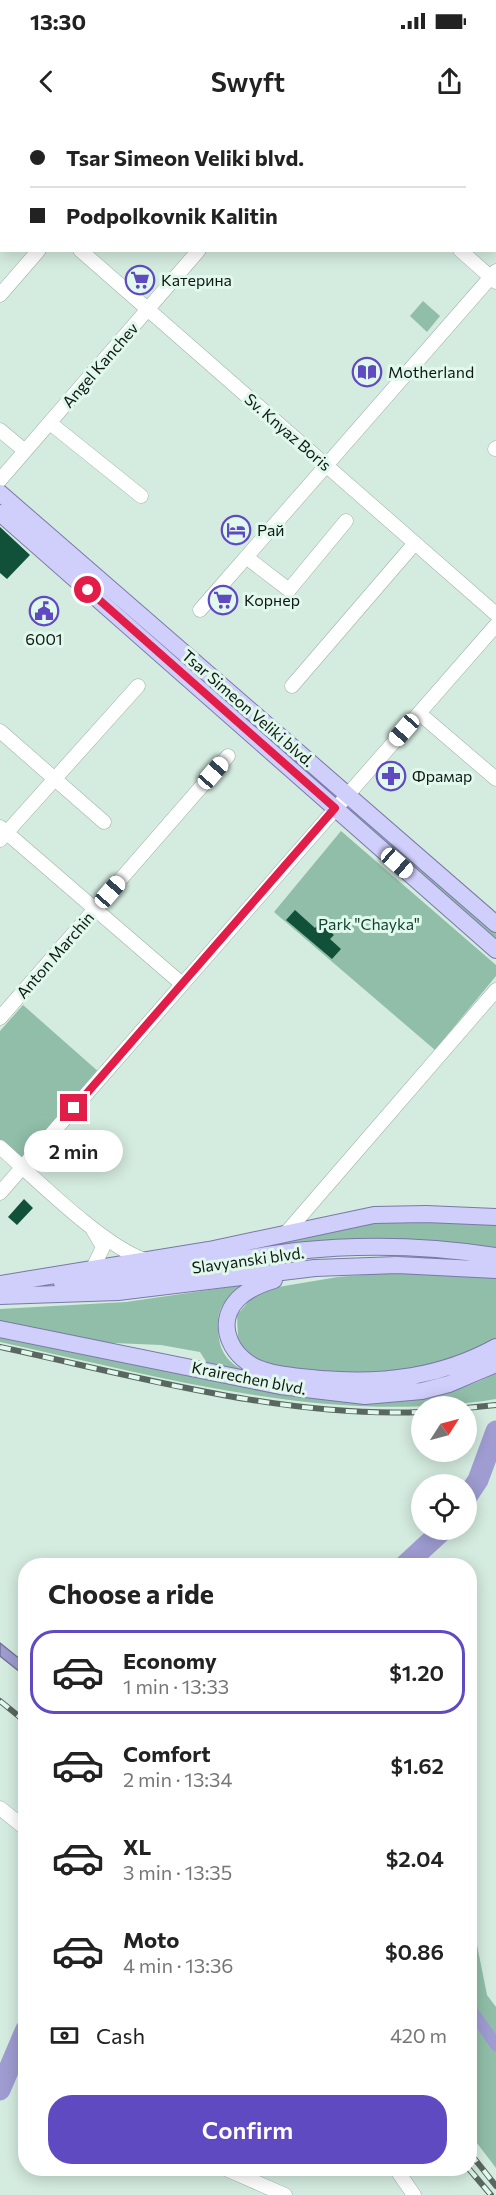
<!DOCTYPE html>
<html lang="en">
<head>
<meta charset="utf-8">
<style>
	:root { --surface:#fff; --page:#f2f2f2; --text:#222; --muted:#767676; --line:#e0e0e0; --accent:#604ac2 }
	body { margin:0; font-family:Commissioner,sans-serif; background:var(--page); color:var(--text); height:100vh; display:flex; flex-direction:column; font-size:22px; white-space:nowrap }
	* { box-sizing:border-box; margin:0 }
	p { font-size:20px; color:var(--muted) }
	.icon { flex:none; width:33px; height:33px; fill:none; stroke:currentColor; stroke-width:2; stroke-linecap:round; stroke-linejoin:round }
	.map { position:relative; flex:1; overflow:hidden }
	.panel { position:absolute; left:18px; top:1438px; width:459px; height:618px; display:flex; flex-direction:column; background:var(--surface); border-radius:24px; box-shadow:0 3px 15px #0003 }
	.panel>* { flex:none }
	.top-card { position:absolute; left:0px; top:0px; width:496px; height:132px; box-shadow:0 3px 15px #0003; display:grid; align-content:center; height:132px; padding:0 30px; background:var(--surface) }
	.needle { width:39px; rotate:54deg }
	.fabs { position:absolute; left:411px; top:1276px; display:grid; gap:12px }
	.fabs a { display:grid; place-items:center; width:66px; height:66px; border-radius:50%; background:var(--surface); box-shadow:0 3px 15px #0003; font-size:30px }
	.end { position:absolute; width:27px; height:27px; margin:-14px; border:8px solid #e11d48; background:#fff; box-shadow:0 0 0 3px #fff }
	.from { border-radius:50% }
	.bubble { position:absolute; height:42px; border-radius:21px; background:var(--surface); box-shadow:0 3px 15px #0003; font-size:20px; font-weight:600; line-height:42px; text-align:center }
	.car { position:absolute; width:18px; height:36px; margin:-18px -9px; border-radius:8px; box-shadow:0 0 4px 2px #0007; background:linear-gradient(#fff 24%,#345 0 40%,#fff 0 76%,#345 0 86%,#fff 0) }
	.top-card b { display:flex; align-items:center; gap:21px; height:57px; font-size:22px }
	.top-card b+b { border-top:2px solid var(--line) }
	.top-card i { width:15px; height:15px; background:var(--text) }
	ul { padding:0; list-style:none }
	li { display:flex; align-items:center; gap:18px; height:84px; margin:0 12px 9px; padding:0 18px; border:3px solid transparent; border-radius:24px }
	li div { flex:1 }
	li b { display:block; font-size:22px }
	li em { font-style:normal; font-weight:600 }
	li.on { border-color:var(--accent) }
	li>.icon { width:54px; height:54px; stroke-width:1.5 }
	h2 { padding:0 30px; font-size:27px; line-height:72px }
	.pay { display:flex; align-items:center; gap:15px; height:66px; padding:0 30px; font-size:22px }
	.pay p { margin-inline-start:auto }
	.primary-button { display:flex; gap:12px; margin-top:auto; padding:12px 30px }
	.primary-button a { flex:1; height:69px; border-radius:24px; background:var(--accent); color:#fff; font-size:24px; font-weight:600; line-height:69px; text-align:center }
	.status { display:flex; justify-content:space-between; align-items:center; height:42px; padding:0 30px; background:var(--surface); direction:ltr }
	.status svg { height:16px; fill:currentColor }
	header { display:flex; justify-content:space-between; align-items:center; height:78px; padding:0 30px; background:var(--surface); font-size:27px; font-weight:600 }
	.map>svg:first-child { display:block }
	.green { fill:#91bea8 }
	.water { fill:#9e9cd0; stroke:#737498; stroke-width:1.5 }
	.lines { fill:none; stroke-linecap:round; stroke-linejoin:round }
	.canal { stroke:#9e9cd0; stroke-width:12 }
	.river { stroke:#9e9cd0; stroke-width:21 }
	.building { fill:#11513a }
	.minor-casing { stroke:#9cb2a7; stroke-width:15 }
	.major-casing { stroke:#7979a7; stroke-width:18 }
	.minor { stroke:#fff; stroke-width:14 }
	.major { stroke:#d0cefa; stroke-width:16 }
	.rail-casing { stroke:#596760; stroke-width:6 }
	.rail { stroke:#e1f8ec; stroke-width:4; stroke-dasharray:11; stroke-linecap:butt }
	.route { stroke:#e11d48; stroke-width:8 }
	.labels { text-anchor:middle; stroke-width:6; stroke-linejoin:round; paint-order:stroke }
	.poi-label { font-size:16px; fill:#101814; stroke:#e1f8ec; text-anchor:start }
	.street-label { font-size:16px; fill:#101814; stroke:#e1f8ec }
	.park-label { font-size:16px; fill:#114330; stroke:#e1f8ec }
</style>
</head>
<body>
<div class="status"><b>13:30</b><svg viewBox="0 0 49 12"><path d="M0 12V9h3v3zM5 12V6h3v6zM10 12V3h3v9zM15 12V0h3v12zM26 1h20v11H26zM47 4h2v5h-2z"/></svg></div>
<header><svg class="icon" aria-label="back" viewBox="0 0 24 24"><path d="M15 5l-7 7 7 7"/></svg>Swyft<svg class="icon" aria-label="share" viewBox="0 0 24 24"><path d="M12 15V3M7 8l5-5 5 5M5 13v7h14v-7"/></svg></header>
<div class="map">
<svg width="496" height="2075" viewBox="0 0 496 2075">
	<rect width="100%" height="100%" fill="#d4ebdf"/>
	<!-- green -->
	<path class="green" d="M423 181 440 196 427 212 410 196Z
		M352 687 496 812V820L350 691Z
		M341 711 496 845V856L435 930 274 792Z
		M23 885 100 953 23 1041 0 1020V911Z
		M409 1100 496 1104V1128L143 1145 375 1102Z
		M399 1152 496 1158V1219L462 1235 428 1246 357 1255 271 1246 246 1233 238 1218 237 1195 255 1174 272 1168 338 1157Z
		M243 1165C221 1183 215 1190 219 1219 221 1233 230 1244 243 1250 274 1266 352 1270 387 1266 419 1263 450 1254 480 1243L481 1245C380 1284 311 1269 209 1246L200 1232 161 1225 91 1222 0 1204V1189L126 1182Z
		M0 1214 357 1282C407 1282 451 1277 496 1253V1279C330 1306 162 1257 0 1222Z
		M470 1790 487 1875 496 1887V2048L470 2014Z"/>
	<!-- water -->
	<path class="water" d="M0 1523 25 1543V1556L0 1536Z"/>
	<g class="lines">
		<!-- canal -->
		<path class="canal" d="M470 1880 472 1891 496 1925"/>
		<!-- river -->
		<path class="river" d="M466 1378 478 1360 496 1311
			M404 1446 443 1410
			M0 1970 26 1909"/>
	</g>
	<!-- building -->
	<path class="building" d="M0 407 30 435 7 459 0 453Z
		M295 790 315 808 320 803 334 815 330 819 341 829 332 839 286 800Z
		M24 1079 33 1088 17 1105 8 1097Z"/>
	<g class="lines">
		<!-- minor casing -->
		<g class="minor-casing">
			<path id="minor" d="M310 0H313
				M151 2 153 0
				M0 61 2 62
				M80 130 496 494
				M460 130 496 162
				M0 175 39 130
				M50 303 141 376
				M0 310 25 331
				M495 329 496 328
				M0 360 199 130
				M246 437 289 470 346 401
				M200 490 496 151
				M292 566 415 423
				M419 593 496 659
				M0 611 104 702
				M0 707 182 864
				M0 720 138 566
				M0 898 228 636
				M0 1027C35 1058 103 1126 145 1140
				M0 1073 496 505
				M93 1110 103 1127 93 1148
				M286 1113 496 870
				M0 1688 26 1709
				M226 2049 285 2075
				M396 2049 414 2075"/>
		</g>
		<!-- major casing -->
		<g class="major-casing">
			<path id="major" d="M0 373 496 804
				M0 393 496 830
				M274 1160C261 1164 248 1169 238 1179 213 1205 233 1241 263 1250 281 1256 303 1257 322 1259 384 1264 441 1257 496 1227
				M62 1163C141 1159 217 1141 296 1131 361 1124 432 1126 496 1136
				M0 1164 209 1130 374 1095 426 1094 496 1097
				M0 1176 118 1172 315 1148 397 1145 496 1150
				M0 1209 280 1266 365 1276 422 1271 449 1264 496 1244"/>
		</g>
		<!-- minor -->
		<use href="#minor" class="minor"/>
		<!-- major -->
		<use href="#major" class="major"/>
		<!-- rail casing -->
		<g class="rail-casing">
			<path id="rail" d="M0 1227C135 1256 283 1298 422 1292
				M466 1288 496 1285
				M0 1581 26 1602
				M470 2033 496 2066
				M469 2049 491 2075"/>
		</g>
		<!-- rail -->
		<use href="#rail" class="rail"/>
	</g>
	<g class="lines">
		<!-- route -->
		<path class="route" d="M74 988 335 688 88 470"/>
	</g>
	<!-- icons -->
	<defs>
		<g id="supermarket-ring" transform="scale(1.5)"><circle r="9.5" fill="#e1f8ec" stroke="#604ac2" stroke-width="1.5"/><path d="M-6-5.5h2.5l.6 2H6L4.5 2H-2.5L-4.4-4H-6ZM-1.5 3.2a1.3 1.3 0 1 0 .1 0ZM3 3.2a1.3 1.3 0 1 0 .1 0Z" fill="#604ac2"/></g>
		<g id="library-ring" transform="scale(1.5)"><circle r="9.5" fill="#e1f8ec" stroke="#604ac2" stroke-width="1.5"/><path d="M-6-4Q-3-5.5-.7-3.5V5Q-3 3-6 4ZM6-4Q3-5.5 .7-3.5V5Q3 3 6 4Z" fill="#604ac2"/></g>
		<g id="hotel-ring" transform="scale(1.5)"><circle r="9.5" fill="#e1f8ec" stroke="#604ac2" stroke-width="1.5"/><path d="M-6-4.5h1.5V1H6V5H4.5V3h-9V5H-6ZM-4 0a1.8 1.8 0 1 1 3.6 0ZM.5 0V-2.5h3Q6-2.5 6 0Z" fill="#604ac2"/></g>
		<g id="civic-ring" transform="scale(1.5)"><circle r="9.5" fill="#e1f8ec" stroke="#604ac2" stroke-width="1.5"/><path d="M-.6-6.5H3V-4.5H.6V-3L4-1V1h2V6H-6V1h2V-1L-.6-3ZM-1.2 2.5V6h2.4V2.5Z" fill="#604ac2"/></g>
		<g id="pharmacy-ring" transform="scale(1.5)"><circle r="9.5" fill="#e1f8ec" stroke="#604ac2" stroke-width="1.5"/><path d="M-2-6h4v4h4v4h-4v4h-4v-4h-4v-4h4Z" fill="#604ac2"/></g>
	</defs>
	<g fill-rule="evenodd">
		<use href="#supermarket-ring" x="140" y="160"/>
		<use href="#library-ring" x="367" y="252"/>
		<use href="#hotel-ring" x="236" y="410"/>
		<use href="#supermarket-ring" x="223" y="480"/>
		<use href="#civic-ring" x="44" y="491"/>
		<use href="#pharmacy-ring" x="391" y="656"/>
	</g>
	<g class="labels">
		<!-- poi labels -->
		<g class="poi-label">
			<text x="161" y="166">Катерина</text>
			<text x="388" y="258">Motherland</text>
			<text x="257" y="416">Рай</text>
			<text x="244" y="486">Корнер</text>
			<text x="44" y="525" text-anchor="middle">6001</text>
			<text x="412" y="662">Фрамар</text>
		</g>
		<!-- street labels -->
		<g class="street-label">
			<text transform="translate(100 245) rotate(-49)" y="6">Angel Kanchev</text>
			<text transform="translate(288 312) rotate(41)" y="6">Sv. Knyaz Boris</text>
			<text transform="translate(248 588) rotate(41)" y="6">Tsar Simeon Veliki blvd.</text>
			<text transform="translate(55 835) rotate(-49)" y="6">Anton Marchin</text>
			<text transform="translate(248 1140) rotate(-8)" y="6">Slavyanski blvd.</text>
			<text transform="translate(249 1258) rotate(11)" y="6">Krairechen blvd.</text>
		</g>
		<!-- park labels -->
		<g class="park-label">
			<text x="369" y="810">Park "Chayka"</text>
		</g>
	</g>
</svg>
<div class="fabs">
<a><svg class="needle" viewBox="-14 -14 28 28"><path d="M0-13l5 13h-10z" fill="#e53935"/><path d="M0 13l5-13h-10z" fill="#767676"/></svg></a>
<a><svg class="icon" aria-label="locate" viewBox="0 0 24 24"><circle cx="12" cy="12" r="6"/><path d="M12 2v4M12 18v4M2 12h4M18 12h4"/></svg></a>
</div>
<i class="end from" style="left:88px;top:470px"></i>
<i class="end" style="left:74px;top:988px"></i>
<div class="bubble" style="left:24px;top:1010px;width:99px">2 min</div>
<i class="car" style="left:404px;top:610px;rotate:221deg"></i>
<i class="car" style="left:213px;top:653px;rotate:41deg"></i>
<i class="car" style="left:397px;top:743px;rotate:131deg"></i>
<i class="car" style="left:110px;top:772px;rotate:41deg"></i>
<div class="top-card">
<b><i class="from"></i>Tsar Simeon Veliki blvd.</b>
<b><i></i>Podpolkovnik Kalitin</b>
</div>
<section class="panel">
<h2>Choose a ride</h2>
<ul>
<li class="on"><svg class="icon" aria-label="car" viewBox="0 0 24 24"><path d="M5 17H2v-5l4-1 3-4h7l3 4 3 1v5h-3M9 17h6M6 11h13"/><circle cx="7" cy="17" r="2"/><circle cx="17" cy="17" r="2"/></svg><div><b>Economy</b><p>1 min · 13:33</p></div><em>$1.20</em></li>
<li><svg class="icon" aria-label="car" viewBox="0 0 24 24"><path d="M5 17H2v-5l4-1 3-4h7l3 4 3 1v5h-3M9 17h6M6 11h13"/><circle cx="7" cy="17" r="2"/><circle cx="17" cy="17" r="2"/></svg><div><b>Comfort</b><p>2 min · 13:34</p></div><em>$1.62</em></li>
<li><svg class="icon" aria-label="car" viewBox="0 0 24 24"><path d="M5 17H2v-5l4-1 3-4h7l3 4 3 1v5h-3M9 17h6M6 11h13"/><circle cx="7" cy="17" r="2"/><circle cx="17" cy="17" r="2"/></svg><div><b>XL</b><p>3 min · 13:35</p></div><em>$2.04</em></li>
<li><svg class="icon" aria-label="car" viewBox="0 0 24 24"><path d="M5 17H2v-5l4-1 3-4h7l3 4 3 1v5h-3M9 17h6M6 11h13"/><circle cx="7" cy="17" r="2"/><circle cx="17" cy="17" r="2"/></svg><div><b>Moto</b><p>4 min · 13:36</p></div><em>$0.86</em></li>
</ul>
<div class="pay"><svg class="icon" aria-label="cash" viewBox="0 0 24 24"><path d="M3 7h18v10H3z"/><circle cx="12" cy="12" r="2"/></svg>Cash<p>420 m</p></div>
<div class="primary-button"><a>Confirm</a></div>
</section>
</div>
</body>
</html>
